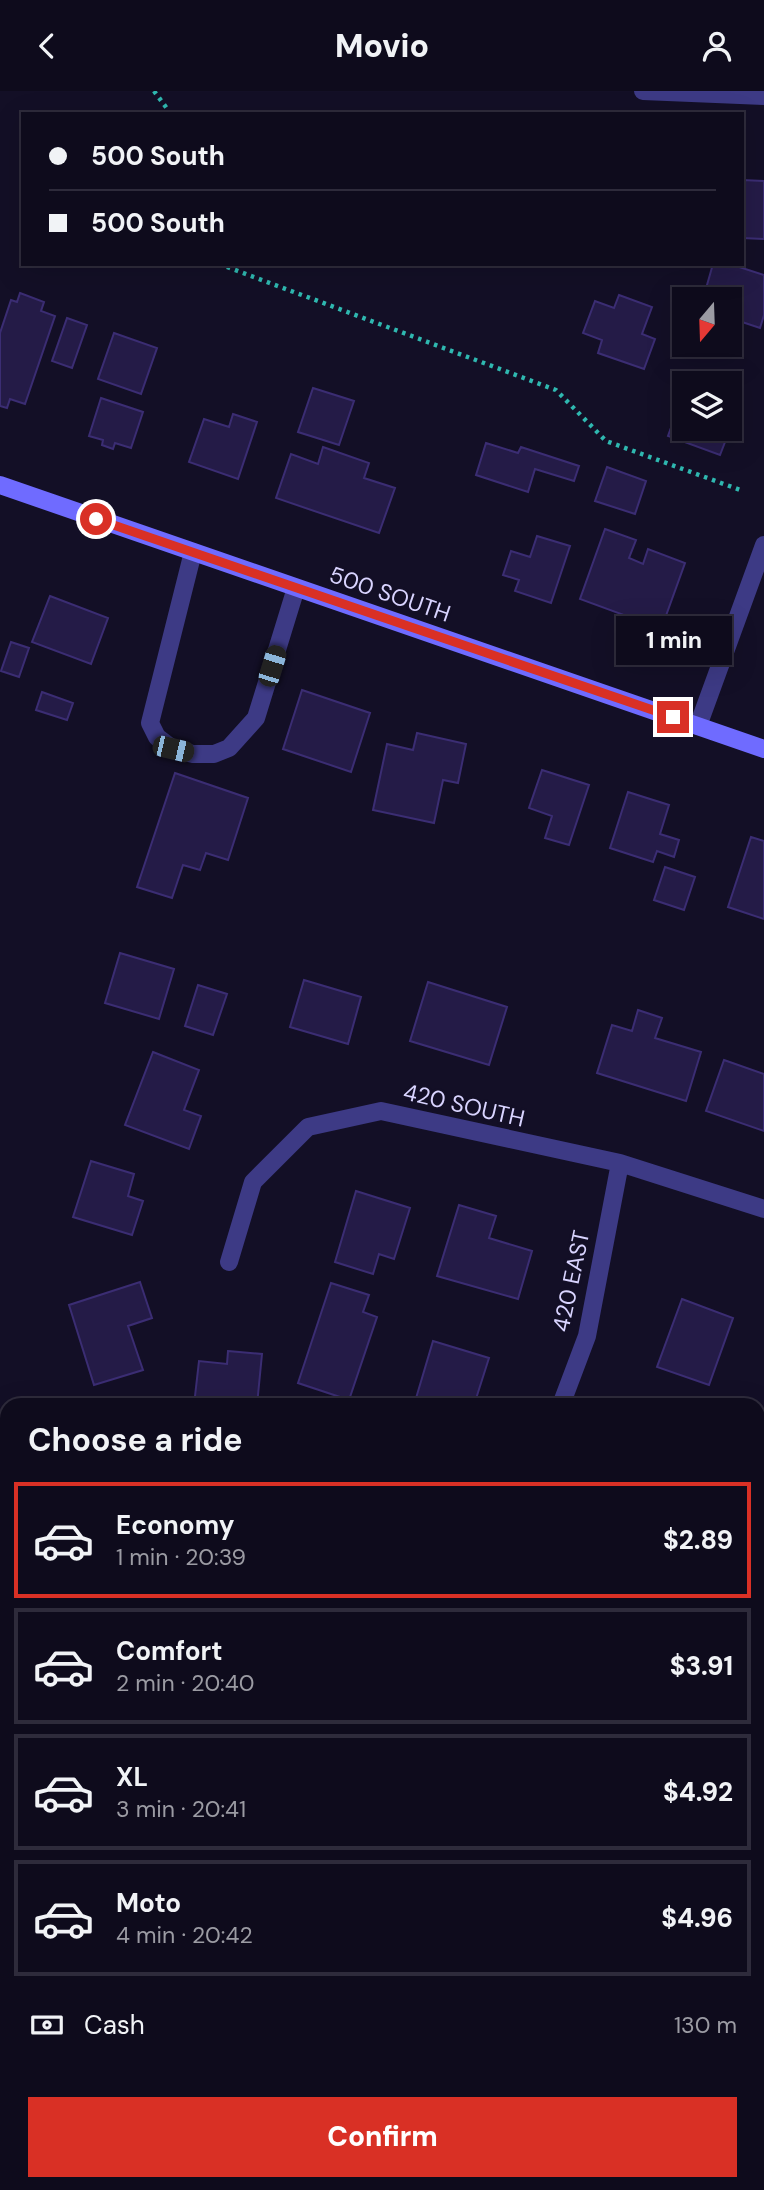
<!DOCTYPE html>
<html lang="en">
<head>
<meta charset="utf-8">
<style>
	:root { --surface:#0e0b1c; --page:#1c1929; --text:#f1f3f6; --muted:#9b9ba3; --line:#2e2b3b; --accent:#d93025 }
	body { margin:0; font-family:"DM Sans",sans-serif; background:var(--page); color:var(--text); height:100vh; display:flex; flex-direction:column; font-size:26px; white-space:nowrap }
	* { box-sizing:border-box; margin:0 }
	p { font-size:23px; color:var(--muted) }
	.icon { flex:none; width:38px; height:38px; fill:none; stroke:currentColor; stroke-width:2; stroke-linecap:round; stroke-linejoin:round }
	.map { position:relative; flex:1; overflow:hidden }
	.side { position:absolute; left:0px; top:1307px; width:765px; height:793px; display:flex; flex-direction:column; background:var(--surface); border-radius:21px 21px 0 0; box-shadow:0 7px 28px #0002,0 0 0 2px var(--line) }
	.side>* { flex:none }
	.top-card { position:absolute; left:21px; top:21px; width:723px; height:154px; border-radius:0px; box-shadow:0 7px 28px #0002,0 0 0 2px var(--line); display:grid; align-content:center; height:154px; padding:0 28px; background:var(--surface) }
	.needle { width:46px; rotate:199deg }
	.controls { position:absolute; left:672px; top:196px; display:grid; gap:14px }
	.controls a { display:grid; place-items:center; width:70px; height:70px; border-radius:0px; background:var(--surface); box-shadow:0 7px 28px #0002,0 0 0 2px var(--line); font-size:35px }
	.end { position:absolute; width:32px; height:32px; margin:-16px; border:9px solid #d93025; background:#fff; box-shadow:0 0 0 4px #fff }
	.from { border-radius:50% }
	.bubble { position:absolute; height:49px; border-radius:0px; background:var(--surface); box-shadow:0 7px 28px #0002,0 0 0 2px var(--line); font-size:23px; font-weight:800; line-height:49px; text-align:center }
	.car { position:absolute; width:21px; height:42px; margin:-21px -10px; border-radius:9px; box-shadow:0 0 5px 2px #0007; background:linear-gradient(#222 24%,#8ab4d8 0 40%,#222 0 76%,#8ab4d8 0 86%,#222 0) }
	.top-card b { display:flex; align-items:center; gap:24px; height:66px; font-size:26px }
	.top-card b+b { border-top:2px solid var(--line) }
	.top-card i { width:18px; height:18px; background:var(--text) }
	ul { padding:0; list-style:none }
	li { display:flex; align-items:center; gap:21px; height:116px; margin:0 14px 10px; padding:0 14px; border:4px solid var(--line); border-radius:0px }
	li div { flex:1 }
	li b { display:block; font-size:26px }
	li em { font-style:normal; font-weight:800 }
	li.on { border-color:var(--accent) }
	li>.icon { width:63px; height:63px; stroke-width:1.5 }
	h2 { padding:0 28px; font-size:32px; line-height:84px }
	.pay { display:flex; align-items:center; gap:18px; height:77px; padding:0 28px; font-size:26px }
	.pay p { margin-inline-start:auto }
	.cta { display:flex; gap:14px; margin-top:auto; padding:14px 28px }
	.cta a { flex:1; height:80px; border-radius:0px; background:var(--accent); color:#fff; font-size:28px; font-weight:800; line-height:80px; text-align:center }
	header { display:flex; justify-content:space-between; align-items:center; height:91px; padding:0 28px; background:var(--surface); font-size:32px; font-weight:800 }
	.map>svg:first-child { display:block }
	.building { fill:#241b47; stroke:#3b2d73; stroke-width:2 }
	.lines { fill:none; stroke-linecap:round; stroke-linejoin:round }
	.path { stroke:#2fb8b0; stroke-width:4.5; stroke-dasharray:3.5 5; stroke-linecap:butt }
	.lane { stroke:#3d3a85; stroke-width:18 }
	.street { stroke:#3d3a85; stroke-width:18 }
	.secondary { stroke:#6f6bff; stroke-width:18 }
	.route { stroke:#d93025; stroke-width:9 }
	.labels { text-anchor:middle; stroke-width:5; stroke-linejoin:round; paint-order:stroke }
	.street-label { font-size:23px; fill:#d9d4ff; stroke:#130f26 }
</style>
</head>
<body>
<header><svg class="icon" aria-label="back" viewBox="0 0 24 24"><path d="M15 5l-7 7 7 7"/></svg>Movio<svg class="icon" aria-label="person" viewBox="0 0 24 24"><circle cx="12" cy="8" r="4"/><path d="M4 21q1-7 8-7t8 7"/></svg></header>
<div class="map">
<svg width="764" height="2099" viewBox="0 0 764 2099">
	<rect width="100%" height="100%" fill="#130f26"/>
	<!-- building -->
	<path class="building" d="M742 89 764 90V148L742 147Z
		M713 173H730L764 184V224L760 237 730 227V208H703Z
		M20 202 44 211 41 220 55 225 25 313 10 308 7 317 0 315V242L11 209 17 211Z
		M619 204 652 216 642 243 655 248 644 278 598 262 602 249 583 242 595 210 614 217Z
		M67 227 87 234 72 277 52 270Z
		M114 242 157 257 141 303 98 288Z
		M313 297 354 310 339 354 298 341Z
		M684 301V338H730V332L732 333 720 364 668 345Z
		M101 307 143 321 131 357 115 352 113 358 102 354 103 349 89 345Z
		M233 323 257 331 238 388 189 371 204 328 229 336Z
		M486 352 518 362 521 356 579 375 574 390 535 378 528 401 476 384Z
		M323 356 369 372 364 387 395 397 379 442 276 407 291 363 318 373Z
		M607 376 646 390 635 423 595 410Z
		M605 438 636 449 629 467 643 473 648 458 685 472 659 544 622 530 624 524 580 508Z
		M537 445 570 455 551 512 515 500 519 489 503 484 511 460 530 466Z
		M50 505 108 527 91 573 32 551Z
		M11 551 29 557 19 586 1 580Z
		M302 599 370 622 351 681 283 658Z
		M42 601 73 612 67 629 36 619Z
		M417 642 466 653 458 692 443 689 434 732 373 719 387 653 413 659Z
		M542 679 589 694 569 754 545 747 552 725 529 717Z
		M175 682 248 707 228 769 206 762 200 779 183 774 172 807 137 796Z
		M628 701 669 714 660 743 679 749 674 766 657 760 653 771 610 757Z
		M751 746 764 750V828L728 816Z
		M665 776 695 786 684 819 654 809Z
		M120 862 174 878 159 928 105 912Z
		M304 889 361 906 348 953 290 936Z
		M428 891 507 916 489 974 410 950Z
		M198 894 227 903 213 944 185 935Z
		M638 919 662 927 655 947 701 961 686 1010 597 982 612 934 632 940Z
		M153 961 199 979 184 1019 201 1025 189 1058 125 1034Z
		M724 969 764 983V1040L706 1020Z
		M91 1070 134 1083 128 1105 143 1110 132 1144 73 1126Z
		M356 1100 410 1117 394 1168 379 1163 373 1183 335 1171Z
		M459 1114 496 1125 489 1147 532 1160 518 1208 437 1185Z
		M140 1191 152 1227 128 1235 143 1279 94 1294 69 1214Z
		M331 1192 369 1204 363 1221 377 1226 349 1309 298 1292Z
		M682 1208 733 1227 709 1294 657 1276Z
		M433 1250 489 1267 474 1314H414Z
		M228 1260 262 1263 257 1314H194L199 1270 227 1273Z
		M654 1308 671 1314H652Z
		M7 1657V1763L4 1764 0 1747V1659Z
		M758 1670 764 1673V1742L758 1740Z
		M78 2093H127L125 2099H94Z
		M261 2093H269L285 2099H259Z
		M408 2093H450L448 2099H406Z
		M634 2093H658L676 2099H632Z"/>
	<g class="lines">
		<!-- path -->
		<path class="path" d="M154 0 171 23
			M219 173 556 299 606 350 743 400"/>
		<!-- lane -->
		<path class="lane" d="M193 461 150 632 157 646 173 658 193 663H214L229 657 256 627 296 497"/>
		<!-- street -->
		<path class="street" d="M643 0 764 5
			M698 635 764 454
			M229 1171 253 1091 308 1036 381 1020 620 1072 764 1118
			M561 1314 587 1245 620 1072
			M0 1571 7 1573
			M758 1827 764 1829
			M507 2099 509 2093"/>
		<!-- secondary -->
		<path class="secondary" d="M0 394 764 658
			M0 2036 7 2073
			M11 2093 12 2099"/>
	</g>
	<g class="lines">
		<!-- route -->
		<path class="route" d="M96 428 673 626"/>
	</g>
	<g class="labels">
		<!-- street labels -->
		<g class="street-label">
			<text transform="translate(390 503) rotate(19)" y="8">500 SOUTH</text>
			<text transform="translate(464 1014) rotate(13)" y="8">420 SOUTH</text>
			<text transform="translate(571 1190) rotate(-78)" y="8">420 EAST</text>
		</g>
	</g>
</svg>
<div class="controls">
<a><svg class="needle" viewBox="-14 -14 28 28"><path d="M0-13l5 13h-10z" fill="#e53935"/><path d="M0 13l5-13h-10z" fill="#9b9ba3"/></svg></a>
<a><svg class="icon" aria-label="layers" viewBox="0 0 24 24"><path d="M12 4l9 5-9 5-9-5zM3 14l9 5 9-5"/></svg></a>
</div>
<i class="end from" style="left:96px;top:428px"></i>
<i class="end" style="left:673px;top:626px"></i>
<div class="bubble" style="left:616px;top:525px;width:116px">1 min</div>
<i class="car" style="left:272px;top:575px;rotate:17deg"></i>
<i class="car" style="left:173px;top:658px;rotate:103deg"></i>
<div class="top-card">
<b><i class="from"></i>500 South</b>
<b><i></i>500 South</b>
</div>
<section class="side">
<h2>Choose a ride</h2>
<ul>
<li class="on"><svg class="icon" aria-label="car" viewBox="0 0 24 24"><path d="M5 17H2v-5l4-1 3-4h7l3 4 3 1v5h-3M9 17h6M6 11h13"/><circle cx="7" cy="17" r="2"/><circle cx="17" cy="17" r="2"/></svg><div><b>Economy</b><p>1 min · 20:39</p></div><em>$2.89</em></li>
<li><svg class="icon" aria-label="car" viewBox="0 0 24 24"><path d="M5 17H2v-5l4-1 3-4h7l3 4 3 1v5h-3M9 17h6M6 11h13"/><circle cx="7" cy="17" r="2"/><circle cx="17" cy="17" r="2"/></svg><div><b>Comfort</b><p>2 min · 20:40</p></div><em>$3.91</em></li>
<li><svg class="icon" aria-label="car" viewBox="0 0 24 24"><path d="M5 17H2v-5l4-1 3-4h7l3 4 3 1v5h-3M9 17h6M6 11h13"/><circle cx="7" cy="17" r="2"/><circle cx="17" cy="17" r="2"/></svg><div><b>XL</b><p>3 min · 20:41</p></div><em>$4.92</em></li>
<li><svg class="icon" aria-label="car" viewBox="0 0 24 24"><path d="M5 17H2v-5l4-1 3-4h7l3 4 3 1v5h-3M9 17h6M6 11h13"/><circle cx="7" cy="17" r="2"/><circle cx="17" cy="17" r="2"/></svg><div><b>Moto</b><p>4 min · 20:42</p></div><em>$4.96</em></li>
</ul>
<div class="pay"><svg class="icon" aria-label="cash" viewBox="0 0 24 24"><path d="M3 7h18v10H3z"/><circle cx="12" cy="12" r="2"/></svg>Cash<p>130 m</p></div>
<div class="cta"><a>Confirm</a></div>
</section>
</div>
</body>
</html>
